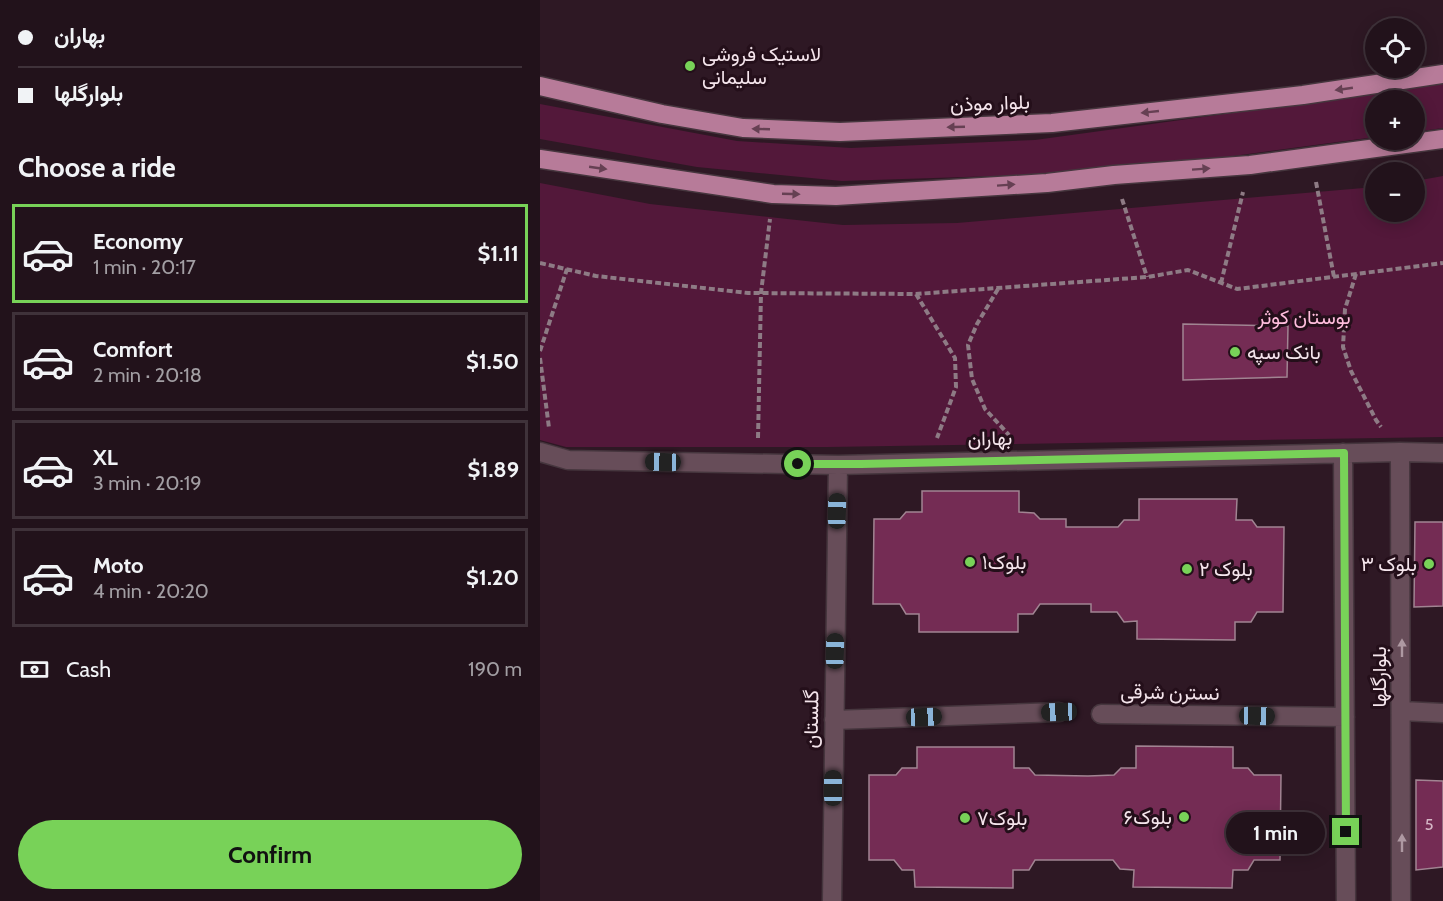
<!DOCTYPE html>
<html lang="en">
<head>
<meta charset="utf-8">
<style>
	:root { --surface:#22121b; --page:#2e2028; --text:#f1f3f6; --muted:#a29ea3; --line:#3f323a; --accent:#78d258 }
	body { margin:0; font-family:Cabin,Vazirmatn,sans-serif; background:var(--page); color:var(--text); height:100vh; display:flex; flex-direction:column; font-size:22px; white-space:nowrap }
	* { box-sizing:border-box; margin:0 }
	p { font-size:20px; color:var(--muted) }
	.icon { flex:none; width:33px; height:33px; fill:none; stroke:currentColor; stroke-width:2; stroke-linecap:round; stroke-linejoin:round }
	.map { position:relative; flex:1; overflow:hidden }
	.drawer { display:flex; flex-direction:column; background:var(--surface); width:540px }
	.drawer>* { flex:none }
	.guide { display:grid; align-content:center; height:132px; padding:0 18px; background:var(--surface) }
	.fabs { position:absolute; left:825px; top:18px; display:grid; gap:12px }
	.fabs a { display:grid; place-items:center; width:60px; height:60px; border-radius:50%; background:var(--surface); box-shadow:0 3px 15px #0003,0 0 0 2px var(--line); font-size:30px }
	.end { position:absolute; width:27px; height:27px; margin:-14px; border:8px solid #78d258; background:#111; box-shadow:0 0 0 3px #111 }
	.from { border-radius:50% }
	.bubble { position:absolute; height:42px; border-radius:21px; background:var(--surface); box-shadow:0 3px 15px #0003,0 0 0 2px var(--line); font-size:20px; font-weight:700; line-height:42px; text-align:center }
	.car { position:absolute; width:18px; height:36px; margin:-18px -9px; border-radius:8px; box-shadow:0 0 4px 2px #0007; background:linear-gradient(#222 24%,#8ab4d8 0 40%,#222 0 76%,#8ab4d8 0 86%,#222 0) }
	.guide b { display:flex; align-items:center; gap:21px; height:57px; font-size:22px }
	.guide b+b { border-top:2px solid var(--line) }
	.guide i { width:15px; height:15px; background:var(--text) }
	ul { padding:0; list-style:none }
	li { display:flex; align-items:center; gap:18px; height:99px; margin:0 12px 9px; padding:0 6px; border:3px solid var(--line); border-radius:0px }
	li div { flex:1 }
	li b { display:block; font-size:22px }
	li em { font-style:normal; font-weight:700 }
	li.current { border-color:var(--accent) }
	li>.icon { width:54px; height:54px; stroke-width:1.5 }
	h2 { padding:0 18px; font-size:27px; line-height:72px }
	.pay { display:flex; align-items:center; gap:15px; height:66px; padding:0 18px; font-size:22px }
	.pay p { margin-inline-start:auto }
	.button { display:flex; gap:12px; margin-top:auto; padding:12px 18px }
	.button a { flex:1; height:69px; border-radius:36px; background:var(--accent); color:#111; font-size:24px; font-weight:700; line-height:69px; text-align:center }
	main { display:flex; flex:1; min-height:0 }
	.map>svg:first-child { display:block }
	.green { fill:#53183a }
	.building { fill:#742c54; stroke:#a18492; stroke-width:1.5 }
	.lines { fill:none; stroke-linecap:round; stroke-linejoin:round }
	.street-casing { stroke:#46363e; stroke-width:21 }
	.primary-casing { stroke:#46363e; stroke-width:21 }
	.path { stroke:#8e7b85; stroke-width:4; stroke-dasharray:6 3; stroke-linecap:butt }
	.street { stroke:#674d59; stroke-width:18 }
	.primary { stroke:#b77b99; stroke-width:18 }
	.oneway { fill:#664053 }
	.oneway2 { fill:#ae99a2 }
	.route { stroke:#78d258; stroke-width:8 }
	.poi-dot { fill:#78d258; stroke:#240f1a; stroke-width:2 }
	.labels { text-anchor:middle; stroke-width:6; stroke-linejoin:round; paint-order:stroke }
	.number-label { font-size:16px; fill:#d5b7c6 }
	.poi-label { font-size:20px; fill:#f5e5ec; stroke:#240f1a; text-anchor:start }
	.street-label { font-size:20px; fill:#f5e5ec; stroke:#240f1a }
	.park-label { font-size:20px; fill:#ffbddd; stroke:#240f1a }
</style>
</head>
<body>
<main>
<section class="drawer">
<div class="guide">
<b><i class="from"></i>بهاران</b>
<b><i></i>بلوارگلها</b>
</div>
<h2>Choose a ride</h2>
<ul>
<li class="current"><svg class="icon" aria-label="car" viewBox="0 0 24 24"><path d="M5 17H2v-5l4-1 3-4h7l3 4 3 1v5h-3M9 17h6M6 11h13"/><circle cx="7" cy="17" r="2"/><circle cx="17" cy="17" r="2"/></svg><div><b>Economy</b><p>1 min · 20:17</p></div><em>$1.11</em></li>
<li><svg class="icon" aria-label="car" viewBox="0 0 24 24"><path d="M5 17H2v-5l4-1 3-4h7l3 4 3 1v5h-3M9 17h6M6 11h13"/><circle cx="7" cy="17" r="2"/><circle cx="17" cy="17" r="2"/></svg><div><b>Comfort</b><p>2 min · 20:18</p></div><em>$1.50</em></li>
<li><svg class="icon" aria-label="car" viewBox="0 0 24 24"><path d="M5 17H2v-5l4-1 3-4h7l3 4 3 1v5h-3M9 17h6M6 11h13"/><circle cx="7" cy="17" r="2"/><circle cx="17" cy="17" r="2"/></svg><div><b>XL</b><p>3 min · 20:19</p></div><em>$1.89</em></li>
<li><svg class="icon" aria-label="car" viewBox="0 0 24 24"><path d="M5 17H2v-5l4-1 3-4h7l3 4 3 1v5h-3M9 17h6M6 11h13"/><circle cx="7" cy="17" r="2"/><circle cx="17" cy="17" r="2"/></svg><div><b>Moto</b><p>4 min · 20:20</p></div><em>$1.20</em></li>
</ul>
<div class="pay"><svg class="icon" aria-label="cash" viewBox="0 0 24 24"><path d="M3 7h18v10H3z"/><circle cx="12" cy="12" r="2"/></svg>Cash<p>190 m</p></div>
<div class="button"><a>Confirm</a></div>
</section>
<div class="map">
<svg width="903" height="901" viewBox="0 0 903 901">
	<rect width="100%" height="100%" fill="#2e1824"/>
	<!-- green -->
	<path class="green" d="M903 84V128L875 132 874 100H836L835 137 574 172 302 181 157 167 0 139V104L197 141 311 148 495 140Z
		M903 176V437L288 447H26L0 440V183L110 204 303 225 417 223 835 187 836 212H874L875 181Z"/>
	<!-- building -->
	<path class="building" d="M643 324 748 326 747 377 643 380Z
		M382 491H479V512L494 513 500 519H526V527H578L584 520H599V499H697L696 520H712L717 527H744L743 612H717L711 622H695V640L597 639V621L584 622 577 612H551V604H500L493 614H478V632H379V614H366L360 604H333L334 519H360L366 512H382Z
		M875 522H903V606L874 607Z
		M596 746 693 747V768H708L714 775H741L740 860H714L708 870H693L692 888 593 887 594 870 580 869 573 860H495L489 870H473V888L375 887 374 870H362L354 860H329V775H356L362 768H377V747H474V768H489L495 775 548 776 574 775 581 768H596Z
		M876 780 903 781V867L876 870Z"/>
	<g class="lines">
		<!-- street casing -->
		<g class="street-casing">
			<path id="street" d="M0 452 28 460 298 465 860 452 903 453
				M860 452 861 901
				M803 453 806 901
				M862 711 903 713
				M561 714 805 717
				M294 720 519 712
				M292 901 298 465"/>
		</g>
		<!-- primary casing -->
		<g class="primary-casing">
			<path id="primary" d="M0 86 122 114 203 128 300 132 512 123 763 95 903 74
				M0 159 233 194 296 196 507 183 574 175 710 165 903 139"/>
		</g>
		<!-- path -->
		<path class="path" d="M776 182 794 277
			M582 199 607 277
			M0 263 56 276 208 293 376 294 607 277 648 270 697 289 903 263
			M816 274 805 309 803 347 811 371 836 420 841 427
			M681 283 703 192
			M458 289 437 324 428 345 432 379 445 409 469 435
			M376 294 415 358 416 387 397 438
			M0 351 27 269
			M0 358 9 428
			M218 438 221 293 230 219"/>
		<!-- street -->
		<use href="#street" class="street"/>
		<!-- primary -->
		<use href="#primary" class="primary"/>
	</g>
	<!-- one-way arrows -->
	<defs><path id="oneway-solid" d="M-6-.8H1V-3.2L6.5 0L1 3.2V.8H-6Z" transform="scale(1.5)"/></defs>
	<g class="oneway">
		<use href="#oneway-solid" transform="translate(804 89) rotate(172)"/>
		<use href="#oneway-solid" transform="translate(610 112) rotate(174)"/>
		<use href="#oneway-solid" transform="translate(416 127) rotate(178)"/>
		<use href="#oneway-solid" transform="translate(221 129) rotate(-178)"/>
		<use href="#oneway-solid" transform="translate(58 168) rotate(8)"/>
		<use href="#oneway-solid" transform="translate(661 169) rotate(-4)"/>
		<use href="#oneway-solid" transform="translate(466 185) rotate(-4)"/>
		<use href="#oneway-solid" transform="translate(251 194) rotate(2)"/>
	</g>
	<g class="oneway2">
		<use href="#oneway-solid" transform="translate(862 648) rotate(-90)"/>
		<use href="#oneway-solid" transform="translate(862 843) rotate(-90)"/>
	</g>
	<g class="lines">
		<!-- route -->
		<path class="route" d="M258 464H321L804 453 806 832"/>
	</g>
	<!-- markers -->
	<g class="poi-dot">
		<circle cx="150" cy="66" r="6"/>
		<circle cx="695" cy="352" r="6"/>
		<circle cx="430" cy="562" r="6"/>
		<circle cx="889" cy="564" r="6"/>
		<circle cx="647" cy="569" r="6"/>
		<circle cx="644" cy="817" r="6"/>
		<circle cx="425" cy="818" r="6"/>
	</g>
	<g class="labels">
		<!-- number labels -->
		<g class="number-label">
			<text x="889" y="830">5</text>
		</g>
		<!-- poi labels -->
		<g class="poi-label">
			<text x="162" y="61">لاستیک فروشی<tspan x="162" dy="23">سلیمانی</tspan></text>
			<text x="707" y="359">بانک سپه</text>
			<text x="442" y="569">بلوک۱</text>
			<text x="877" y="571" text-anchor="end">بلوک ۳</text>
			<text x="659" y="576">بلوک ۲</text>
			<text x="632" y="824" text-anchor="end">بلوک۶</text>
			<text x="437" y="825">بلوک۷</text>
		</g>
		<!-- street labels -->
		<g class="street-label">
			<text transform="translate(450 103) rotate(-2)" y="7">بلوار موذن</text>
			<text transform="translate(450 438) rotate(-1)" y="7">بهاران</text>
			<text transform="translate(839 677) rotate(-90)" y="7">بلوارگلها</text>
			<text transform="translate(630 692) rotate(1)" y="7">نسترن شرقی</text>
			<text transform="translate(271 719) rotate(-89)" y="7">گلستان</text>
		</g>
		<!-- park labels -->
		<g class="park-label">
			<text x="764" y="324">بوستان کوثر</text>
		</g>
	</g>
</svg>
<div class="fabs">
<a><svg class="icon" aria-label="locate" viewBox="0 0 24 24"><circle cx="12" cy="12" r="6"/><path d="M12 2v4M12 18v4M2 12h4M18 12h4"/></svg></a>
<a>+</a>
<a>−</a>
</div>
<i class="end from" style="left:258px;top:464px"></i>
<i class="end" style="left:806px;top:832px"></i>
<div class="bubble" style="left:686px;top:812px;width:99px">1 min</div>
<i class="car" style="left:123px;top:462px;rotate:271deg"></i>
<i class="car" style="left:297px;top:511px;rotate:1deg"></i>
<i class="car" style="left:295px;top:651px;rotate:1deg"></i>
<i class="car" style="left:519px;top:712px;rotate:268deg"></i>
<i class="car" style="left:717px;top:716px;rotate:91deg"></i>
<i class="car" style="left:384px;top:717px;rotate:88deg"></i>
<i class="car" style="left:293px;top:788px;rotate:0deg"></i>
</div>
</main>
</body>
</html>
